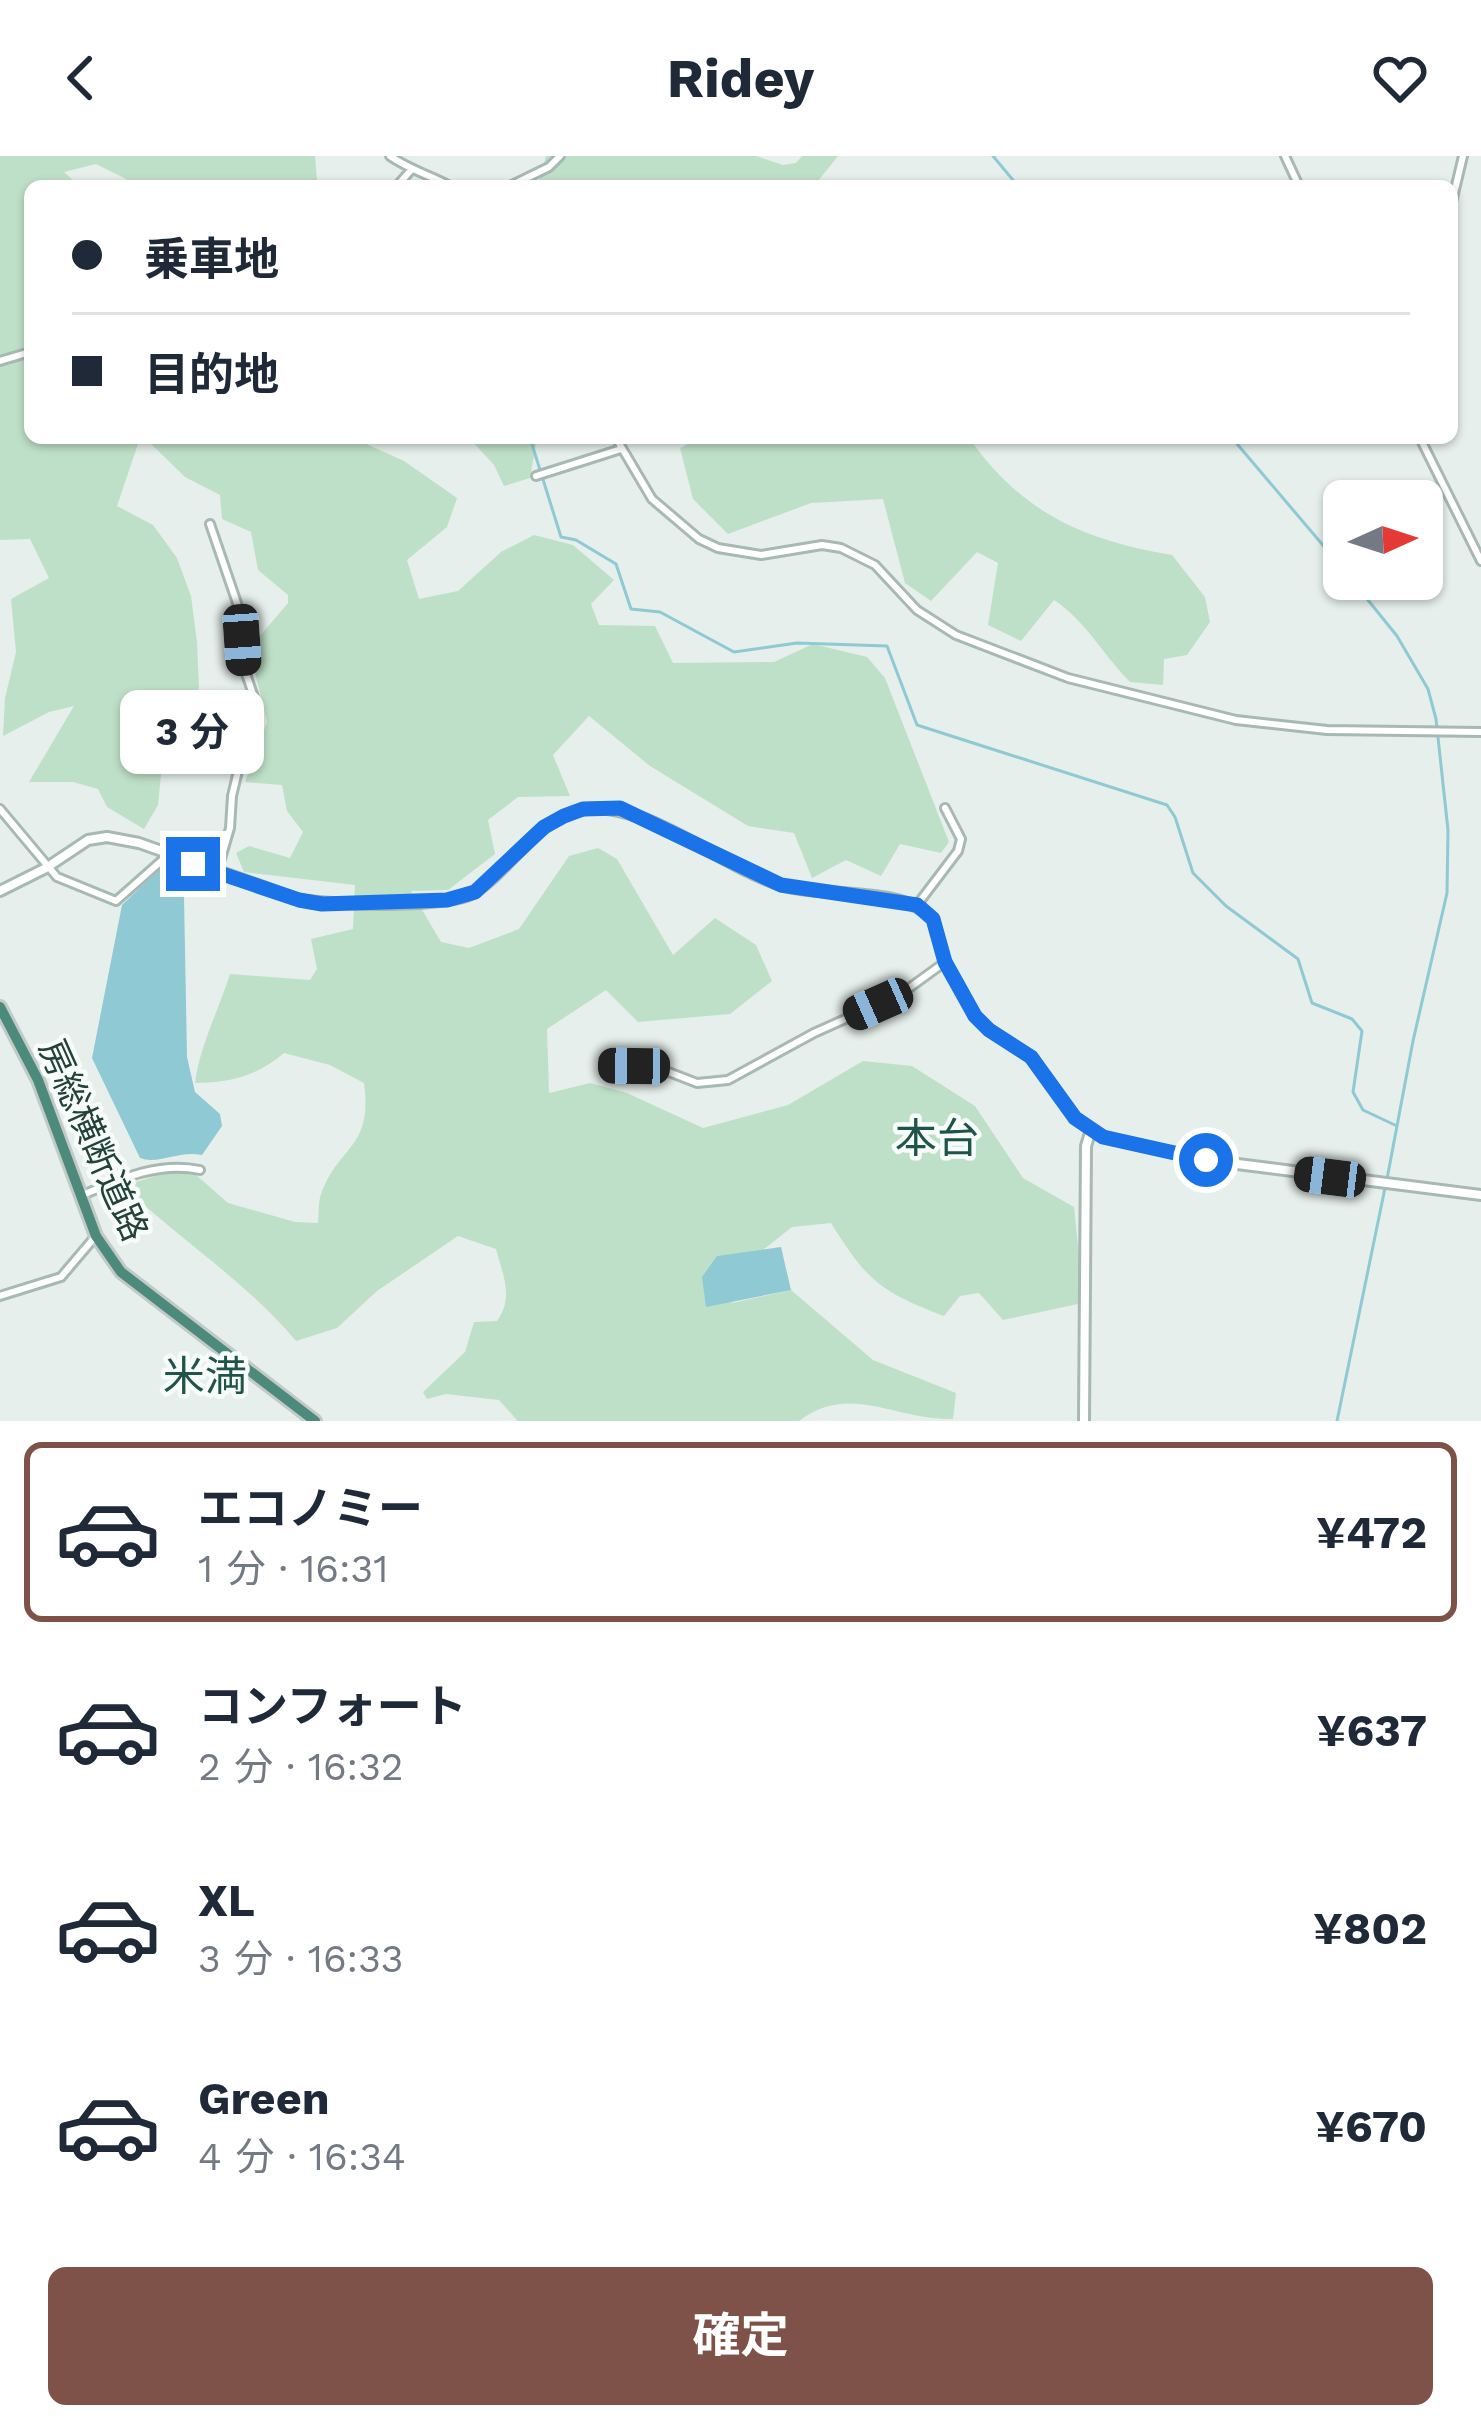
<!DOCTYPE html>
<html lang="ja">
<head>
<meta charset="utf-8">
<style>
	:root { --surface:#fff; --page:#f6f6f7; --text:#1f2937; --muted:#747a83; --line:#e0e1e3; --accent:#7f5249 }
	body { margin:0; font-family:"Work Sans","Noto Sans JP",sans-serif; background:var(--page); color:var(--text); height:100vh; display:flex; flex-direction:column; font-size:45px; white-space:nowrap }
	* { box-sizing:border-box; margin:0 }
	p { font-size:39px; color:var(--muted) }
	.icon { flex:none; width:66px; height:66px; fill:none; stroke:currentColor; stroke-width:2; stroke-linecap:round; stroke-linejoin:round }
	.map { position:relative; height:1265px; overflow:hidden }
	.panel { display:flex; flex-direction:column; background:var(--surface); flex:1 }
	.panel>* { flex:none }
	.hud { position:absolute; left:24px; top:24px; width:1434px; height:264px; border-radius:18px; box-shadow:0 3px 9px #0004; display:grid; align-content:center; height:264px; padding:0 48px; background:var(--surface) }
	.needle { width:78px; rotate:87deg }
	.controls { position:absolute; left:1323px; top:324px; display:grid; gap:24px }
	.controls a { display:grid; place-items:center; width:120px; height:120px; border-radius:18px; background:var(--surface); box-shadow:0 3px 9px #0004; font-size:60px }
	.end { position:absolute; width:54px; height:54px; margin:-27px; border:15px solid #1a73e8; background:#fff; box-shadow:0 0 0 6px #fff }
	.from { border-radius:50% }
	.bubble { position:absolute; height:84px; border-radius:18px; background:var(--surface); box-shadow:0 3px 9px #0004; font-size:39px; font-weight:700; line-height:84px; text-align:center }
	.car { position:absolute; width:36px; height:72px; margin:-36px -18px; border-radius:15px; box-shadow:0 0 9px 3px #0007; background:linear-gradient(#222 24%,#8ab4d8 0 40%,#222 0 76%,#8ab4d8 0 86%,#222 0) }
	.hud b { display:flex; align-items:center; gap:42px; height:114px; font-size:45px }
	.hud b+b { border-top:3px solid var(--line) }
	.hud i { width:30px; height:30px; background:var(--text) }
	ul { padding:21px 0 0; list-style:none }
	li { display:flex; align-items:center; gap:36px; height:180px; margin:0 24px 18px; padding:0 24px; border:6px solid transparent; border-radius:18px }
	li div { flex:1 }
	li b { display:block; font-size:45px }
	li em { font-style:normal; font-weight:700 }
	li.current { border-color:var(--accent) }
	li>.icon { width:108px; height:108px; stroke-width:1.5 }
	.cta { display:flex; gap:24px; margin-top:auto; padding:24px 48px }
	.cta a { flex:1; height:138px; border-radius:18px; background:var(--accent); color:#fff; font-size:48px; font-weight:700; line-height:138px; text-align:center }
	header { display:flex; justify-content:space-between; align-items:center; height:156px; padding:0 48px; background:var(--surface); font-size:54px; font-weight:700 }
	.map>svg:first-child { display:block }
	.green { fill:#bfe0c8 }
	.water { fill:#8ec9d4 }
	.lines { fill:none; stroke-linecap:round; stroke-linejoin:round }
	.stream { stroke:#8ec9d4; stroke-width:3 }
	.minor-casing { stroke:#a8b8b2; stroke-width:12 }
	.tertiary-casing { stroke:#a8b8b2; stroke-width:14 }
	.trunk-casing { stroke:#c2cac8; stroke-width:16 }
	.minor { stroke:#fff; stroke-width:6 }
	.tertiary { stroke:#fff; stroke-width:8 }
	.trunk { stroke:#4c8a7c; stroke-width:10 }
	.route { stroke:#1a73e8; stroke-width:15 }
	.labels { text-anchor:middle; stroke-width:9; stroke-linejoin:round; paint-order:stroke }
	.street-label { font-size:36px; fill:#24423a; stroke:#f7fbf9 }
	.quarter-label { font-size:42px; fill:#1f5548; stroke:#f7fbf9 }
</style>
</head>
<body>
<header><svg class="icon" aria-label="back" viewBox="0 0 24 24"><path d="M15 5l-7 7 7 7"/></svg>Ridey<svg class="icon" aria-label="heart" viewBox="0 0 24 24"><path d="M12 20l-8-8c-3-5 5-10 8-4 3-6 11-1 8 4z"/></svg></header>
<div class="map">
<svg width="1481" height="1265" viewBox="0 0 1481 1265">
	<rect width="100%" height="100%" fill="#e6efeb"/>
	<!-- green -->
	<path class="green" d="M0 0H315L317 24C302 30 292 25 278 30H140L96 8 64 16 79 30H30V282H140L117 350 153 369 177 402 191 440 197 486 199 532 163 599 158 649 144 673 107 651 98 633 73 626H29L74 550 49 556 3 580 5 542 16 496 11 443 49 422 30 383 0 384Z
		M546 0H756L783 9 796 7 802 0H838L814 30H538Z
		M145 282H353L404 305 457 342 447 371 407 404 419 443 458 435 501 396 534 379 573 389 614 424 591 448 599 469 655 470 673 507 774 506 813 488 867 501 885 522 949 686 941 697 900 688 881 720 846 704 812 722 794 677 748 670 650 610 589 560 553 599 570 640 518 641 488 664 495 698 448 734 411 735 441 786 469 792 519 773 569 700 598 692 617 703 673 799 715 762 756 789 772 825 730 858 638 866 606 834 547 873 549 937 590 927 627 937 703 972 788 949 863 905 912 910 975 950 1023 1022 1074 1051 1080 1109 1078 1148 1003 1164 979 1137 960 1140 944 1160C881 1136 867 1125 831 1067L792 1071 759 1097 717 1100 732 1147 791 1134 873 1204 956 1237 953 1263C896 1265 850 1226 799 1265H518L499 1244 446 1238 427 1243 423 1236 465 1196 474 1166 497 1165C514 1142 503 1119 496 1093L458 1080 377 1135 337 1172 296 1185C249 1129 188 1089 134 1040L136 1026 169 1016 195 1018 228 1047 295 1066 318 1067C319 1058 318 1047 321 1038 339 988 373 993 364 927L330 909 284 897C257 920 230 927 195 927 200 889 218 856 230 818L310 824 317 813 311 783 353 773 355 729 244 716 236 697 249 690 290 702 303 676 287 655 282 629 245 626 267 566 255 516 254 487 288 447V439L258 414 251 376 222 363 220 339 185 321Z
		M469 282H537L530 322 504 330 494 309Z
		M701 282H969C1023 358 1084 384 1172 399L1205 441 1210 466 1187 499 1164 503 1163 529 1130 526C1103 499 1086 465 1054 444L1021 485 988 469 998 407 977 396 931 445 905 427 883 343 811 347 728 378 693 343 680 292Z"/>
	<!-- water -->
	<path class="water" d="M177 706 184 741 187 901 195 936 220 958 222 970 202 999C178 994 159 1009 140 1002L92 902 122 749 164 709Z
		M781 1091 791 1134 706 1151 702 1121 717 1100Z"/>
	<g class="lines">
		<!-- stream -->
		<path class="stream" d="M993 0 1018 30
			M530 282 561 381 576 384 616 408 631 453 660 456 734 496 797 487 887 490 917 569 1167 649 1175 661 1193 717 1226 750 1298 803 1312 847 1352 863 1362 875 1353 936 1363 954 1397 970
			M1232 282 1344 414
			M1351 423 1397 480 1428 533 1436 563 1448 674 1447 737 1413 885 1387 1023
			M1337 1265 1385 1032"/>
		<!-- minor casing -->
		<g class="minor-casing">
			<path id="minor" d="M390 0C410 14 430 19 450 30
				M1285 0 1299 30
				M397 30 411 14
				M510 30 549 11 560 0
				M1452 46 1463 0
				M0 205 30 196
				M616 282 652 343 699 383 718 392 761 399 822 389 841 392 875 409 917 454 956 479 1068 522 1236 564 1327 574 1481 576
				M1420 282 1481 405
				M536 320 621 293
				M210 368 237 447 244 512 255 544 232 640 230 672 217 716
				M0 653 57 721 116 745 168 699
				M917 749 958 695 961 683 945 652
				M609 909 661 913 697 927 728 924 814 877 901 838 945 806
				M83 1039C120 1023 159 1005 200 1014
				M0 1140 61 1121 95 1081"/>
		</g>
		<!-- tertiary casing -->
		<g class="tertiary-casing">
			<path id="tertiary" d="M0 735 46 712 88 684 107 681 139 687 300 744C331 749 448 752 473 737 512 713 533 665 581 654 643 641 722 712 784 730 825 741 906 731 933 763L945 806 975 860 990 874 1031 901 1075 962 1103 981 1206 1004 1481 1039
				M1084 1265 1086 990 1091 974"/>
		</g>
		<!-- trunk casing -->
		<g class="trunk-casing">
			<path id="trunk" d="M0 851 38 924 96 1080 121 1116 315 1265"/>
		</g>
		<!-- minor -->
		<use href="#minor" class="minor"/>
		<!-- tertiary -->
		<use href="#tertiary" class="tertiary"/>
		<!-- trunk -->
		<use href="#trunk" class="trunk"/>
	</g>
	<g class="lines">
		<!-- route -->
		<path class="route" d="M193 708 299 744 322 748 447 744 475 736 544 671 564 660 583 653 620 652 781 729 917 749 933 763 945 806 975 860 989 874 1031 901 1075 962 1103 981 1206 1004"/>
	</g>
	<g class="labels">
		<!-- street labels -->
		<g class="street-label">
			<text transform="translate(94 984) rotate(66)" y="13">房総横断道路</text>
		</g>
		<!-- quarter labels -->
		<g class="quarter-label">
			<text x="937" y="997">本台</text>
			<text x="205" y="1235">米満</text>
		</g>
	</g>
</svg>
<div class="controls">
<a><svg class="needle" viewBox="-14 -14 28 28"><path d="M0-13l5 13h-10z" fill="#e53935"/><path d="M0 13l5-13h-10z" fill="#747a83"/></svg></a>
</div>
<i class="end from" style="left:1206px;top:1004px"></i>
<i class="end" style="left:193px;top:708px"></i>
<div class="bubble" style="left:120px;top:534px;width:144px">3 分</div>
<i class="car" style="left:242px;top:484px;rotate:176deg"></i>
<i class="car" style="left:878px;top:848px;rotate:246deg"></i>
<i class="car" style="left:634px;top:910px;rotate:271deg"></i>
<i class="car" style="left:1330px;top:1021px;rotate:277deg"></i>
<div class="hud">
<b><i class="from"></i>乗車地</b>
<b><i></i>目的地</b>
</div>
</div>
<section class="panel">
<ul>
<li class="current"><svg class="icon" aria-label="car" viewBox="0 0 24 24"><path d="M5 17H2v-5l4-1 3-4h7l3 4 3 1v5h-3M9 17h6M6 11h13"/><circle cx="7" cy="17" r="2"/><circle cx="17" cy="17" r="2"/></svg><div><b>エコノミー</b><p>1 分 · 16:31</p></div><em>¥472</em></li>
<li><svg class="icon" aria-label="car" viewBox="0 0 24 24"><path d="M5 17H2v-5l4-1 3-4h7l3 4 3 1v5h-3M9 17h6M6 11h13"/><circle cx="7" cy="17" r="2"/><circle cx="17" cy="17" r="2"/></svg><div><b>コンフォート</b><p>2 分 · 16:32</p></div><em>¥637</em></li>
<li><svg class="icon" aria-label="car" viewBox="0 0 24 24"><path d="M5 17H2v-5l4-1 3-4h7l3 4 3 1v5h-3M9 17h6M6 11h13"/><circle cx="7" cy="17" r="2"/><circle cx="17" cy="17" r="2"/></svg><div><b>XL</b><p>3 分 · 16:33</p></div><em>¥802</em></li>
<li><svg class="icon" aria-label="car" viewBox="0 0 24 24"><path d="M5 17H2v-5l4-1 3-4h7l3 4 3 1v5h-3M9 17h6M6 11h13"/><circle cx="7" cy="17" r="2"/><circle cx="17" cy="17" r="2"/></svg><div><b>Green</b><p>4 分 · 16:34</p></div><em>¥670</em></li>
</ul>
<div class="cta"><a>確定</a></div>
</section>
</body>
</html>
